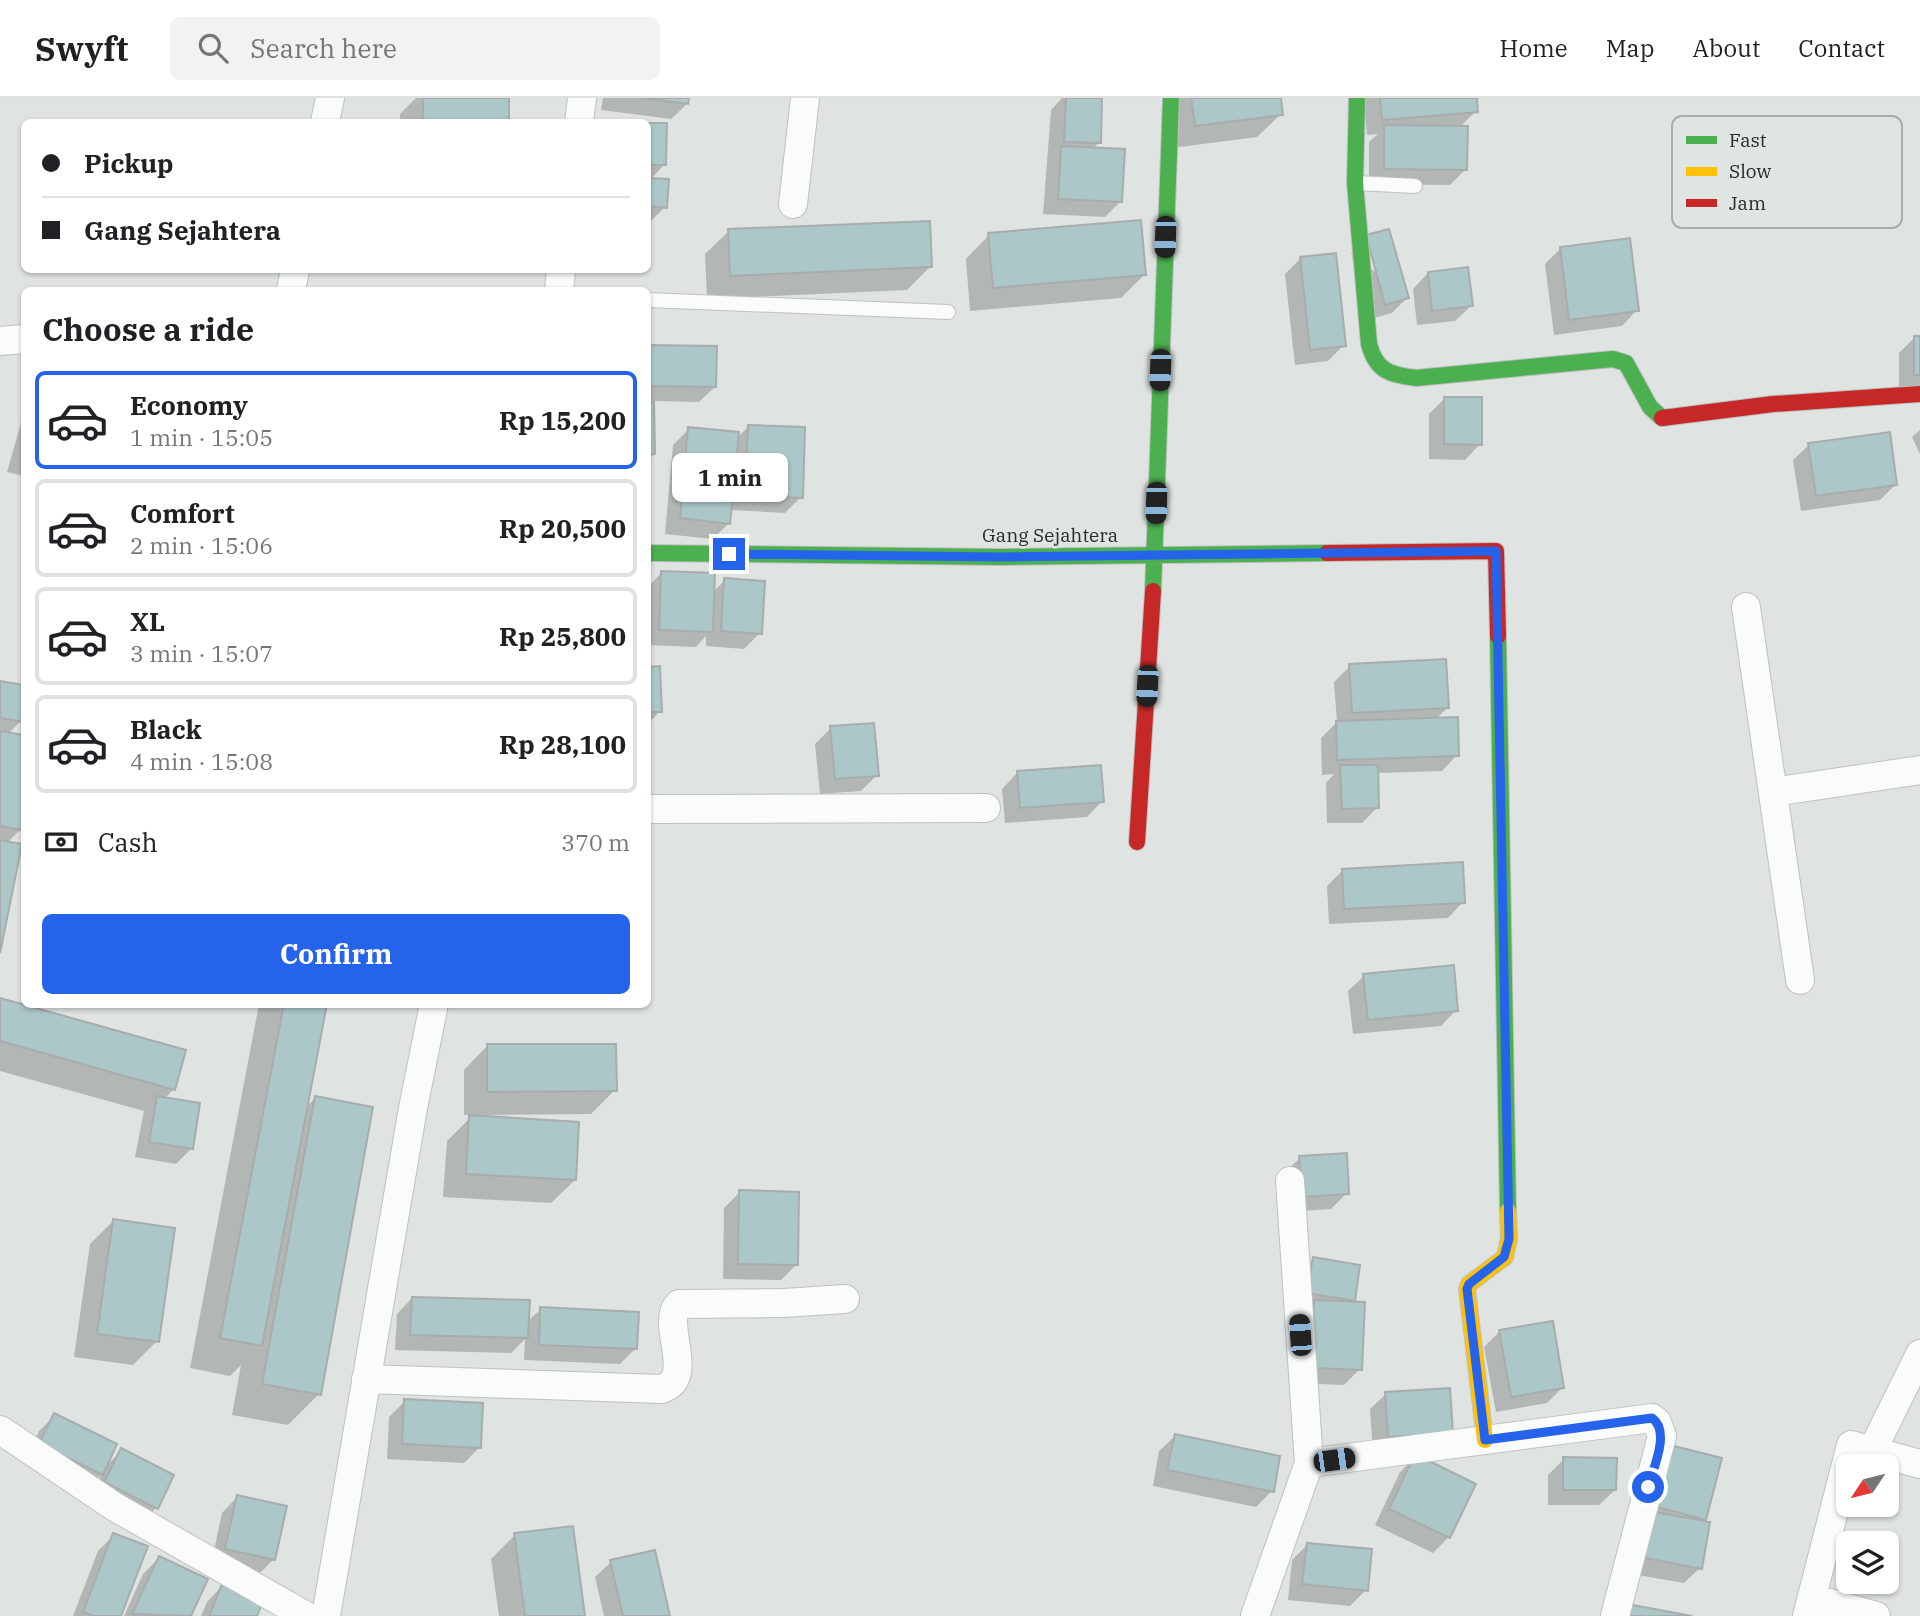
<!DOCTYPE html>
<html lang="en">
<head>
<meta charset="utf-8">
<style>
	:root { --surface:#fff; --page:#f2f2f2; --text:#202124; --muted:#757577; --line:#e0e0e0; --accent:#2563eb }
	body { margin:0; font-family:"IBM Plex Serif",serif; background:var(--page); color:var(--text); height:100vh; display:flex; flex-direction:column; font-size:26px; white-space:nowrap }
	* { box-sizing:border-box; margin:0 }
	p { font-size:23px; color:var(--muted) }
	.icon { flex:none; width:38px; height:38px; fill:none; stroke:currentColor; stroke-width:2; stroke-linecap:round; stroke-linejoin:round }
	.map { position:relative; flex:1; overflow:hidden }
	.panel { position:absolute; left:21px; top:189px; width:630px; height:721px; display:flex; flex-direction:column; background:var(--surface); border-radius:10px; box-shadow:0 2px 5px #0004 }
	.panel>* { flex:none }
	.guide { position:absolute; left:21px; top:21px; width:630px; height:154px; border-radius:10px; box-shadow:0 2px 5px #0004; display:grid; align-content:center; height:154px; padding:0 21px; background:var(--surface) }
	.needle { width:46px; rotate:235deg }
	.tools { position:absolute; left:1836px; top:1356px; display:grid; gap:14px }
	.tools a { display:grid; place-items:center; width:63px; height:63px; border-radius:10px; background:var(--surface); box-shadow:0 2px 5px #0004; font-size:35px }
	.end { position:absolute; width:32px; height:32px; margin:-16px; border:9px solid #2563eb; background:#fff; box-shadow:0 0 0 4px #fff }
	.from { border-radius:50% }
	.bubble { position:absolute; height:49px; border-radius:10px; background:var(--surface); box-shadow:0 2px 5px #0004; font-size:23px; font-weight:700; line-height:49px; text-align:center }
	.car { position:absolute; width:21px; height:42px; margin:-21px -10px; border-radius:9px; box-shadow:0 0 5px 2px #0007; background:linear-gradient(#222 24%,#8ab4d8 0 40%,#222 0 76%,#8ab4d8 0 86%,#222 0) }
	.guide b { display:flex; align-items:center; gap:24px; height:66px; font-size:26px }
	.guide b+b { border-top:2px solid var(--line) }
	.guide i { width:18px; height:18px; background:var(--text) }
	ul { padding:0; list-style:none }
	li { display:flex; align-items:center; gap:21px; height:98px; margin:0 14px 10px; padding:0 7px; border:4px solid var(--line); border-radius:10px }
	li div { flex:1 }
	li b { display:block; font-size:26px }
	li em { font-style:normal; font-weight:700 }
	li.selected { border-color:var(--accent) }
	li>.icon { width:63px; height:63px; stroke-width:1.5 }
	h2 { padding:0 21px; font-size:32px; line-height:84px }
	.pay { display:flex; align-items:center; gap:18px; height:77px; padding:0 21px; font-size:26px }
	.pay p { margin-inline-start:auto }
	.primary-button { display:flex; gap:14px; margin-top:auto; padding:14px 21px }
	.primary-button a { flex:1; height:80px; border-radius:10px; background:var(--accent); color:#fff; font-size:28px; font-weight:700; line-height:80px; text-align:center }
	header { display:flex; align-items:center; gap:42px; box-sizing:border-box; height:98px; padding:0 35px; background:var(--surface); border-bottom:2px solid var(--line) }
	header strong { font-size:33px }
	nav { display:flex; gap:38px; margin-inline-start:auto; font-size:24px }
	.search { width:490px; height:63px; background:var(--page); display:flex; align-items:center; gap:18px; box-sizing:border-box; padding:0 24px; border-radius:10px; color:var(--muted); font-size:26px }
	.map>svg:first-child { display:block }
	.shadow { fill:#0003 }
	.building { fill:#abc7c8; stroke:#a9acac; stroke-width:2 }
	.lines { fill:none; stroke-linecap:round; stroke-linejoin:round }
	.lane-casing { stroke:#bdc1bf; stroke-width:16 }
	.street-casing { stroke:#bdc1bf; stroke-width:30 }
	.fast-casing { stroke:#bdc1bf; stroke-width:18 }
	.slow-casing { stroke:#bdc1bf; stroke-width:18 }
	.jam-casing { stroke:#bdc1bf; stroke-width:18 }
	.lane { stroke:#fafbfb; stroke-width:14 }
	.street { stroke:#fafbfb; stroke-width:28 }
	.fast { stroke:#4caf50; stroke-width:16 }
	.slow { stroke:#ffc107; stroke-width:16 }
	.jam { stroke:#c62828; stroke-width:16 }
	.route { stroke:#2563eb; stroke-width:9 }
	.labels { text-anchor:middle; stroke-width:5; stroke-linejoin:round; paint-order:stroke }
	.street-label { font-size:19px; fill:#282b29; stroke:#dee5e2 }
	.key { fill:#dee5e2; stroke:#a7adaa; stroke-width:2 }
	.key-label { font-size:19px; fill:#282b29 }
</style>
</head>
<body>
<header>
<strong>Swyft</strong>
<div class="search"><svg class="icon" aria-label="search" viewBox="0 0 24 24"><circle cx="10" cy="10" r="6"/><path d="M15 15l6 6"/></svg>Search here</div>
<nav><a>Home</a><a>Map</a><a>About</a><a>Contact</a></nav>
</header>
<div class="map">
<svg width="1920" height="1518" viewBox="0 0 1920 1518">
	<rect width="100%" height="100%" fill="#dfe4e2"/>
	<!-- shadow -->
	<path class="shadow" d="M416 0H508L507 24H400V16Z
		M603 0H687V6L671 21 601 12Z
		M1062 0H1101L1099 45 1092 51 1121 103 1105 119 1043 116 1051 12Z
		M1165 0H1279L1281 16 1257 39 1172 50Z
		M1364 0H1475L1476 13 1460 29 1466 71 1450 87 1369 86V44L1378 36 1367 37Z
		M648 27H665L664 67 650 82 665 109 649 125Z
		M729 133 931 168 907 192 707 201 705 156Z
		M989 137 1144 177 1121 200 970 213 966 161Z
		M1561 150 1637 212 1622 228 1554 237 1545 166Z
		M1351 154 1407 200 1392 215 1370 221Z
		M1301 160 1344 247 1328 263 1295 267 1285 176Z
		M1428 175 1471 208 1455 223 1417 227 1413 191Z
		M1914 240H1920V291L1899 292V255Z
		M648 249 715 250V289L699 304 652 303 654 356 648 362Z
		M1445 300 1480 346 1465 362 1429 361V316Z
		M24 314V378L7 374Z
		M748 329 801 399 785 415 730 412 729 425 713 441 665 436 673 347 689 331 736 341Z
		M1920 332V356L1912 339Z
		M1809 347 1895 387 1880 402 1801 413 1793 362Z
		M661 475 713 494 725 482 760 535 744 551 706 548V538L696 549 648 547V489Z
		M1350 568 1448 609 1436 621 1457 657 1442 673 1377 675 1378 709 1362 725H1327L1326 685 1334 676 1322 677 1321 640 1337 624 1334 584Z
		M658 570 660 613 648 626V571Z
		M0 585 24 588 21 623 8 636 24 639V709L21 731 7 745 0 846Z
		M831 630 877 677 861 693 820 696 815 646Z
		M1017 675 1102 703 1087 719 1005 725 1002 691Z
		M1343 772 1463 804 1448 820 1329 826 1327 788Z
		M1364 878 1456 912 1441 928 1353 936 1348 893Z
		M0 903 174 991 164 1001 192 1050 176 1066 135 1059 144 1013 0 973Z
		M259 906H325L306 1010 315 1000 319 1296 288 1327 232 1317 241 1267 230 1278 190 1270Z
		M487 948 615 992 591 1016 475 1017V1019L575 1082 551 1105 443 1099 447 1043 473 1017H464V972Z
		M1300 1060 1347 1095 1331 1111 1287 1114 1284 1075Z
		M740 1094 796 1167 781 1182 723 1181 724 1110Z
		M113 1123 157 1243 133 1267 74 1259 90 1146Z
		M1314 1161 1353 1202 1349 1205 1360 1271 1344 1287 1297 1285 1298 1176Z
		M412 1200 527 1224 541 1211 636 1250 620 1266 524 1262 525 1241 511 1255 395 1252 397 1216Z
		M1500 1233 1563 1289 1547 1305 1496 1314 1484 1249Z
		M1386 1296 1451 1335 1373 1354 1370 1311Z
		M405 1303 480 1349 464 1365 387 1361 389 1319Z
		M54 1318 106 1368 121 1353 156 1410 140 1425 90 1400 101 1377 86 1391 25 1362 39 1333Z
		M1175 1338 1272 1393 1256 1409 1153 1388 1159 1353Z
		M1415 1359 1449 1439 1433 1455 1375 1427 1400 1374Z
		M1564 1361 1615 1392 1599 1407H1548V1377Z
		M1651 1363 1704 1421 1701 1424 1700 1470 1684 1485 1626 1475Z
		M237 1399 274 1461 258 1477 211 1466 222 1415Z
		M114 1437 120 1518H73L98 1453Z
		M515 1437 584 1518H499L491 1461Z
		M1307 1447 1366 1492 1350 1508 1288 1502 1292 1462Z
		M159 1460 205 1482 189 1518H124L143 1476Z
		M611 1464 668 1518H604L595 1479Z
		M222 1488 255 1518H201L207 1504Z"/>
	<!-- building -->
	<path class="building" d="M423 0H509V24H423Z
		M642 0H689L688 6Z
		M1066 0H1102L1101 45 1064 44Z
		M1191 0H1281L1283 17 1195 28Z
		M1380 0H1477L1478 14 1382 22Z
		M648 25H667L666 67H648Z
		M1384 27 1468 28 1467 72 1384 71Z
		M1061 48 1125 51 1122 104 1058 101Z
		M648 80 669 81 667 110 648 108Z
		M1141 122 1146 177 993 190 988 135Z
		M930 123 932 169 730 178 728 131Z
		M1389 131 1409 200 1385 207 1366 137Z
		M1630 140 1639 213 1569 222 1560 149Z
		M1336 155 1346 248 1310 252 1300 159Z
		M1468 169 1473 208 1432 213 1428 174Z
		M1914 238H1920V277H1914Z
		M648 247 717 248 716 289 648 288Z
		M1444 299H1482V347L1444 346Z
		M654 304 655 356 648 357V305Z
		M748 327 805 329 803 400 745 397Z
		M688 329 739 334 730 426 680 420Z
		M1890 334 1897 387 1816 398 1808 345Z
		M661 473 715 475 713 534 659 532Z
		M724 480 765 483 762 536 721 533Z
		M1446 561 1449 610 1352 615 1349 566Z
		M660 568 662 614H648V569Z
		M0 583 24 587 23 624 0 620Z
		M1458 619 1459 658 1337 662 1336 623Z
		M874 625 879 678 835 681 830 628Z
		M0 633 24 637 22 732 0 728Z
		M1101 667 1104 704 1020 710 1017 673Z
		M1340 667H1378L1379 710 1342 711Z
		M0 742 22 746 0 855Z
		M1463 764 1465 805 1344 811 1342 771Z
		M1454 867 1458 913 1368 922 1363 876Z
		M0 900 186 952 175 992 0 943Z
		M284 906H327L262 1248 220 1240Z
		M487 946H616L617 993 487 994Z
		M157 998 200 1005 193 1051 149 1044Z
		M315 998 373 1009 321 1297 262 1286Z
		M469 1017 579 1024 576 1082 466 1076Z
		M1347 1055 1349 1096 1302 1099 1299 1058Z
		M739 1092 799 1094 798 1167 738 1166Z
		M113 1121 175 1130 159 1244 97 1236Z
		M1313 1159 1360 1167 1355 1203 1307 1195Z
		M412 1199 530 1202 528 1240 410 1237Z
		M1314 1202 1365 1204 1362 1272 1312 1270Z
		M540 1209 639 1214 637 1251 539 1247Z
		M1553 1223 1564 1290 1511 1299 1499 1232Z
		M1450 1290 1453 1335 1388 1339 1385 1294Z
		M404 1301 483 1305 481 1350 402 1346Z
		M54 1315 117 1346 103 1377 39 1346Z
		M1175 1336 1280 1358 1274 1394 1167 1372Z
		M1666 1346 1722 1360 1706 1422 1650 1407Z
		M121 1350 174 1377 158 1411 104 1384Z
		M1415 1356 1476 1386 1450 1440 1389 1411Z
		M1563 1359 1617 1360 1616 1392H1563Z
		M237 1397 287 1408 275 1462 225 1451Z
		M1649 1413 1710 1424 1702 1471 1641 1459Z
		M573 1428 585 1518H525L514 1435Z
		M113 1435 148 1448 121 1518H94L83 1514Z
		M1307 1445 1372 1451 1368 1493 1302 1486Z
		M655 1452 670 1518H623L610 1462Z
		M159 1458 208 1481 191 1518 132 1516Z
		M222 1486 263 1503 257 1518H209Z
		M1622 1505 1692 1518H1620Z"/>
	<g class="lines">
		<!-- lane casing -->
		<g class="lane-casing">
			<path id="lane" d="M1356 85 1415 88
				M648 202 948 214"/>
		</g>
		<!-- street casing -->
		<g class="street-casing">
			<path id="street" d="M325 24 330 0
				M579 24 582 0
				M793 106 805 0
				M291 192 295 172
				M559 192 561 172
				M0 243 24 241
				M1746 509 1800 882
				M1773 694 1920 672
				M648 711 986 710
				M366 1281 661 1291C698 1280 659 1225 679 1206L784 1205 845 1201
				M0 1332 115 1409 306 1518
				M1872 1353 1920 1256
				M1309 1365 1652 1320 1657 1324 1662 1338 1615 1518
				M1812 1500 1876 1518
				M326 1518 413 1010 434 906
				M1255 1518 1309 1365 1290 1083
				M1807 1518 1851 1347 1920 1366"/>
		</g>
		<!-- fast casing -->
		<g class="fast-casing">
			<path id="fast" d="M1357 0 1355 85 1369 246C1376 273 1390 277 1416 280L1613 261 1626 265 1650 309 1662 320
				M648 455 1001 459 1327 455
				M1153 493 1171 0
				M1498 538 1508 1113"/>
		</g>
		<!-- slow casing -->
		<g class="slow-casing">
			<path id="slow" d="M1485 1342 1467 1191 1469 1186 1505 1159 1509 1141 1508 1113"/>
		</g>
		<!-- jam casing -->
		<g class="jam-casing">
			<path id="jam" d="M1662 320 1773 306 1920 296
				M1327 455 1496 453 1498 538
				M1137 744 1153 493"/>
		</g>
		<!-- lane -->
		<use href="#lane" class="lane"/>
		<!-- street -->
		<use href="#street" class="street"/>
		<!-- fast -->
		<use href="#fast" class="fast"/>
		<!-- slow -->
		<use href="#slow" class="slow"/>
		<!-- jam -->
		<use href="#jam" class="jam"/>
	</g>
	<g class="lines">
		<!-- route -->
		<path class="route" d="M729 456 1000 459 1496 453 1509 1141 1504 1159 1469 1186 1467 1191 1485 1342 1652 1320C1671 1333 1653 1371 1648 1389"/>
	</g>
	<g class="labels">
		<!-- street labels -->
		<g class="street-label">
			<text x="1050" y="444">Gang Sejahtera</text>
		</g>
	</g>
	<!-- legend -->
	<rect x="1672" y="18" width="230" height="112" rx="10" class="key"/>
	<rect x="1686" y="38" width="31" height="8" fill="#4caf50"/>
	<rect x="1686" y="69" width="31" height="9" fill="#ffc107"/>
	<rect x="1686" y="101" width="31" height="8" fill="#c62828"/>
	<g class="key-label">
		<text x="1729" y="49">Fast</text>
		<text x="1729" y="80">Slow</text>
		<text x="1729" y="112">Jam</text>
	</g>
</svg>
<div class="tools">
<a><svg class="needle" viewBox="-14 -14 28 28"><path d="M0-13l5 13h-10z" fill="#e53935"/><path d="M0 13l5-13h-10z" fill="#757577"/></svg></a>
<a><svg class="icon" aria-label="layers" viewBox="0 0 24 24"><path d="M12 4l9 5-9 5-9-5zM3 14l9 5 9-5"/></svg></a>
</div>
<i class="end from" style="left:1648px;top:1389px"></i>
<i class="end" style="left:729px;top:456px"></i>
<div class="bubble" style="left:672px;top:355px;width:116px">1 min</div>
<i class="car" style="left:1165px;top:139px;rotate:182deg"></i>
<i class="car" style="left:1160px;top:272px;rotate:182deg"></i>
<i class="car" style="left:1156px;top:405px;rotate:182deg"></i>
<i class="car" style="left:1147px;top:588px;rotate:183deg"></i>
<i class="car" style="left:1300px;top:1237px;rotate:356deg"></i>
<i class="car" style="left:1334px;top:1362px;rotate:82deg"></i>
<div class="guide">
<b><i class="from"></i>Pickup</b>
<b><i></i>Gang Sejahtera</b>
</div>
<section class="panel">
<h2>Choose a ride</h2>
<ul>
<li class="selected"><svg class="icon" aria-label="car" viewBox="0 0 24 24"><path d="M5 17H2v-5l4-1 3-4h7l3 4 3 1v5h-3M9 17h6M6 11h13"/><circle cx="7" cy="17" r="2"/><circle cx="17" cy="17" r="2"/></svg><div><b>Economy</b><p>1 min · 15:05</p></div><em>Rp 15,200</em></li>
<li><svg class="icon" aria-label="car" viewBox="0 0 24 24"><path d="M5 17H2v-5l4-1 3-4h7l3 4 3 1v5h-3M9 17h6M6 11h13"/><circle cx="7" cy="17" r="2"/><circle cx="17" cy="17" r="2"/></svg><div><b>Comfort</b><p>2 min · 15:06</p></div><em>Rp 20,500</em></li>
<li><svg class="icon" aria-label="car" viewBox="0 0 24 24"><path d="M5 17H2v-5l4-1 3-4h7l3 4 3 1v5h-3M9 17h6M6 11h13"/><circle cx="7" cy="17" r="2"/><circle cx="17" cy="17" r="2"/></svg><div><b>XL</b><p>3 min · 15:07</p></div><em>Rp 25,800</em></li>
<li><svg class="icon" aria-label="car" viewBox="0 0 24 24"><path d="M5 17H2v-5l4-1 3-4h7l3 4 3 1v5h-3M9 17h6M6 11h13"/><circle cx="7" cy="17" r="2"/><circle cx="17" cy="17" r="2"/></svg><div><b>Black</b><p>4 min · 15:08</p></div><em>Rp 28,100</em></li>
</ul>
<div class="pay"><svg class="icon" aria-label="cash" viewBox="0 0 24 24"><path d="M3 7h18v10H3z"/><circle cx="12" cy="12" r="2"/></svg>Cash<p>370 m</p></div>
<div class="primary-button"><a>Confirm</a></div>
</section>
</div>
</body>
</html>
